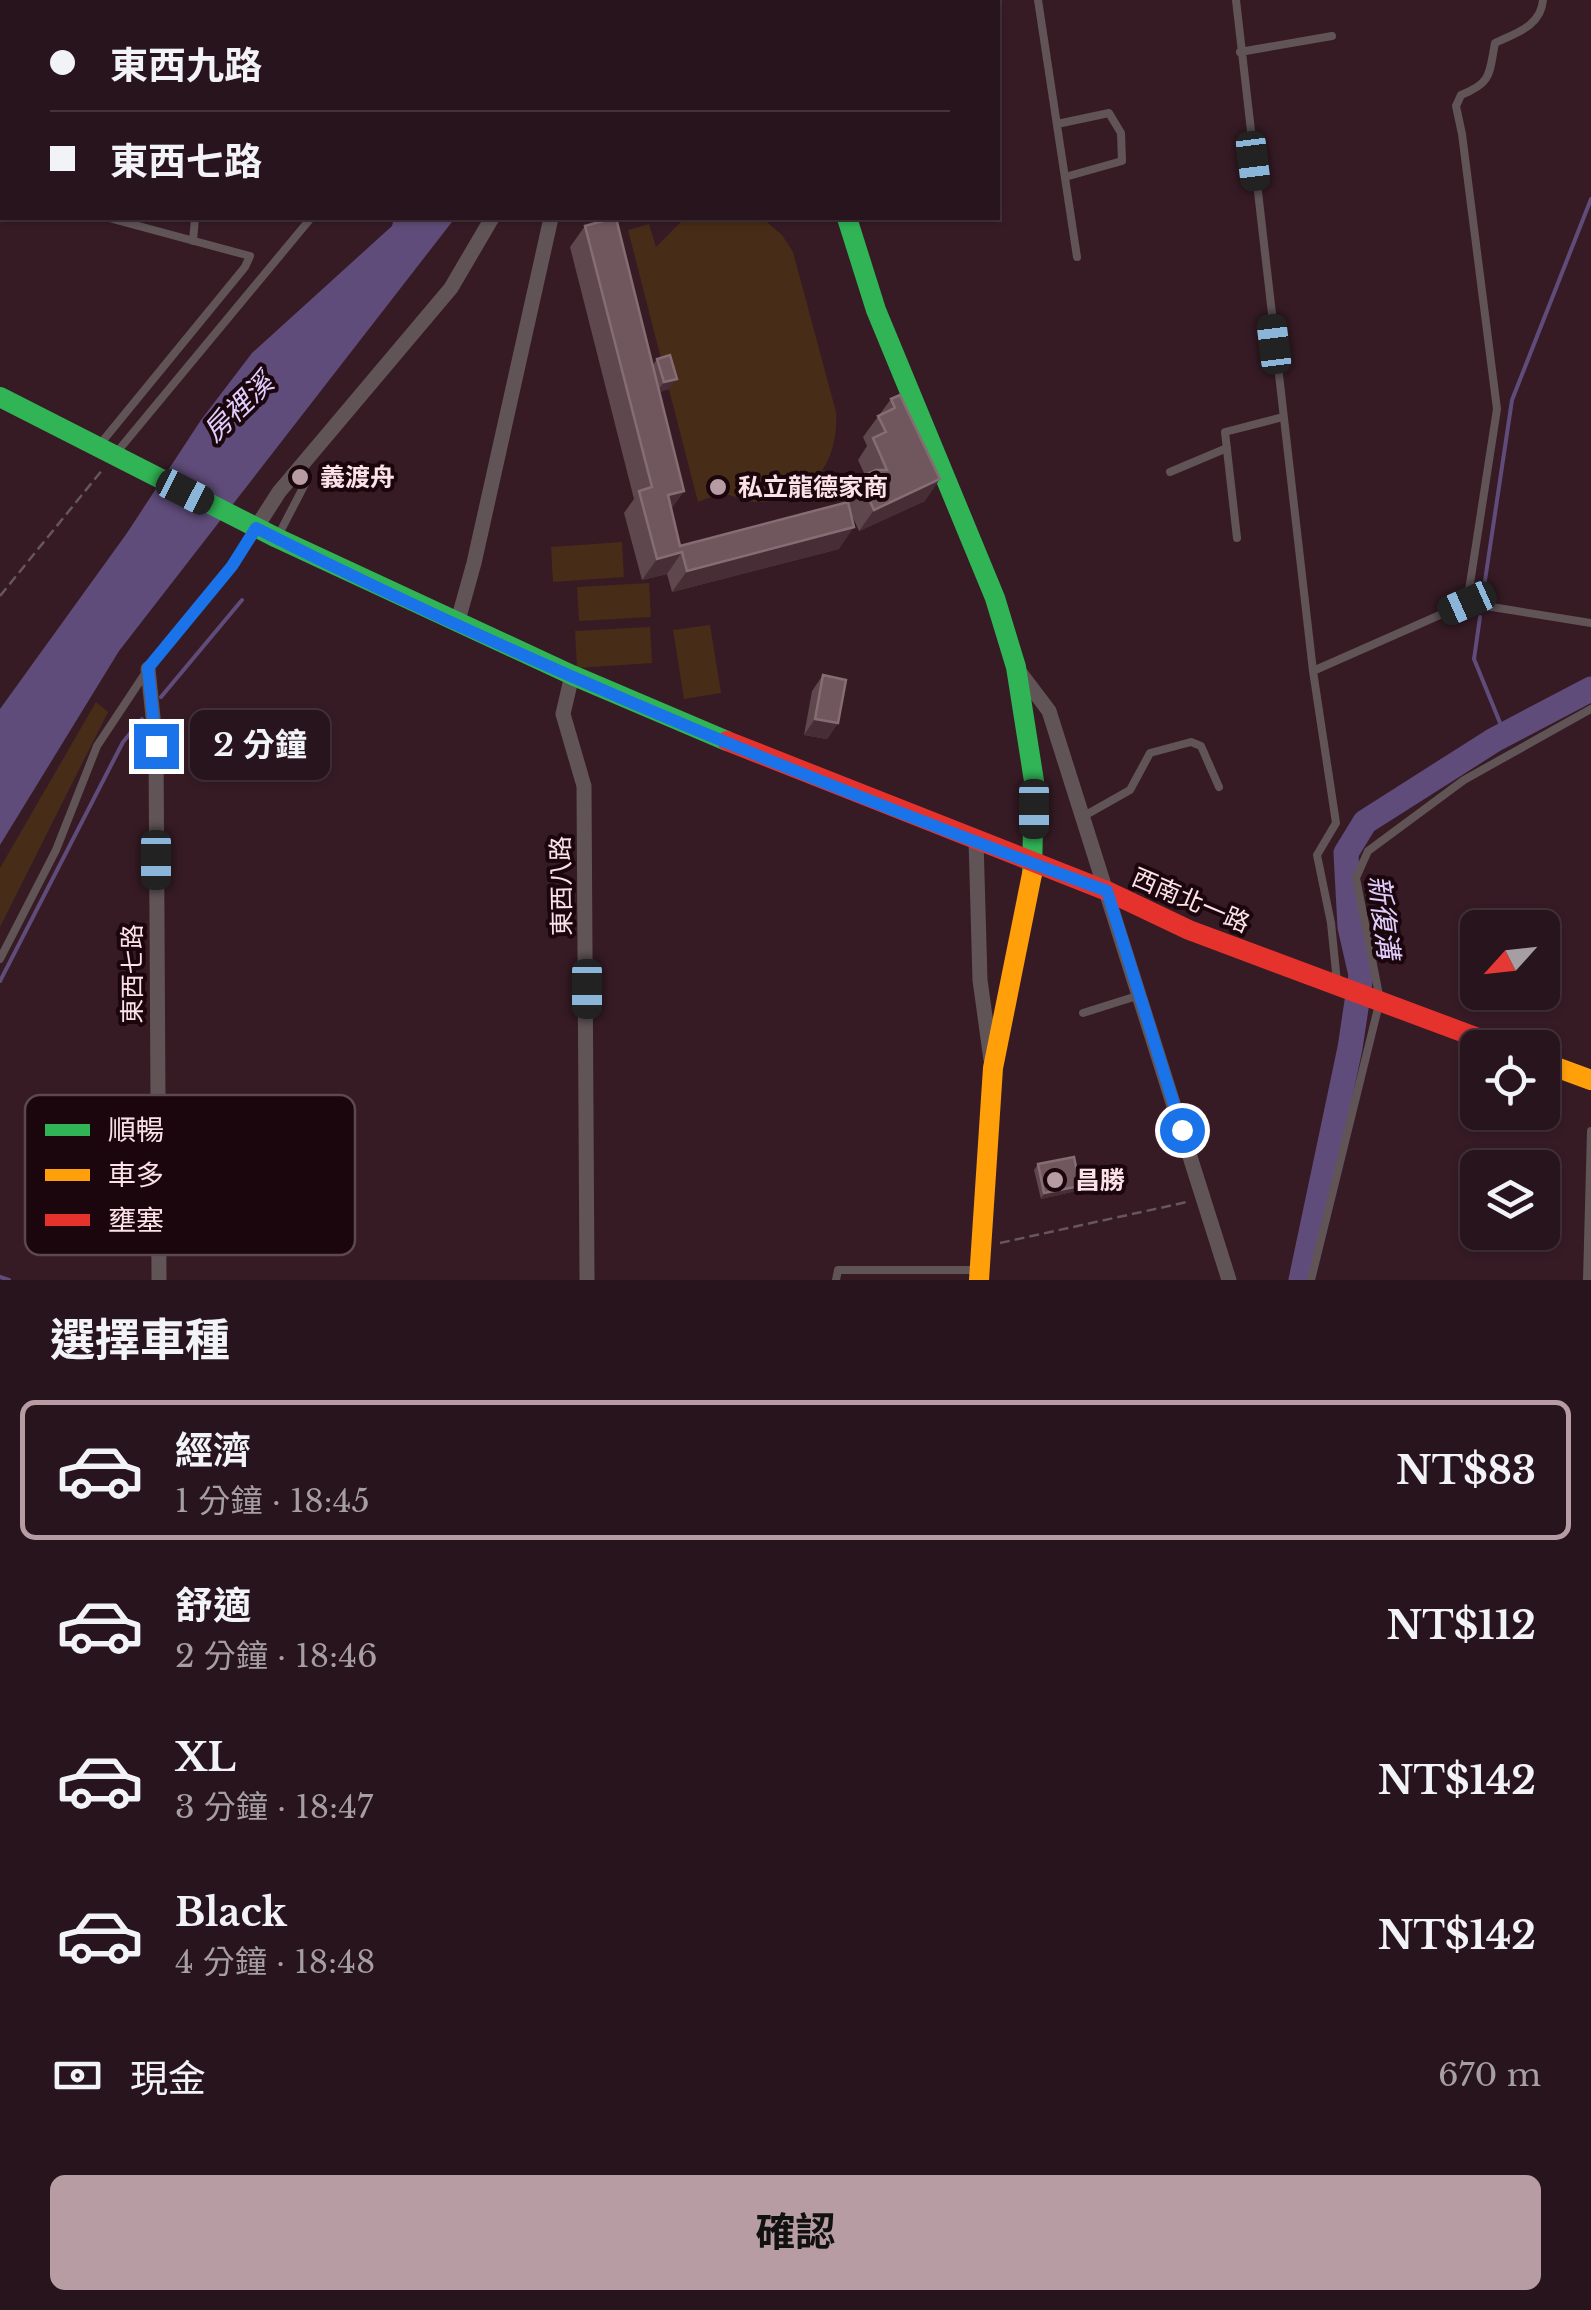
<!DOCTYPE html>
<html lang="zh-TW">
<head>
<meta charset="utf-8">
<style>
	:root { --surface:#28141c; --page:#301d25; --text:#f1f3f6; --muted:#a59ea3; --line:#44333b; --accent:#b79ca4 }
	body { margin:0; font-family:"Libre Baskerville","Noto Sans TC",serif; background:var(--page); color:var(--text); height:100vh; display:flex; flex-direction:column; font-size:38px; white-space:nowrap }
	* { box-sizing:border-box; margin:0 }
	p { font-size:32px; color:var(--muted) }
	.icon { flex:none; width:55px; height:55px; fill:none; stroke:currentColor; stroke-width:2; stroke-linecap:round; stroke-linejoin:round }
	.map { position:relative; height:1280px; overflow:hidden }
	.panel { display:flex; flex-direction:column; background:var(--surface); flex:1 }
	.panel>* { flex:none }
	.banner { position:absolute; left:0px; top:0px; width:1000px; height:220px; box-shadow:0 2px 8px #0004,0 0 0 2px var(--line); display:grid; align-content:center; height:220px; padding:0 50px; background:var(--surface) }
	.needle { width:65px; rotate:243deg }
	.controls { position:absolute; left:1460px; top:910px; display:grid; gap:20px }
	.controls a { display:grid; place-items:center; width:100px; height:100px; border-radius:15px; background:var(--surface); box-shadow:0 2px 8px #0004,0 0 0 2px var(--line); font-size:50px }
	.end { position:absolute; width:45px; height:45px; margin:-22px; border:12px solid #1a73e8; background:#fff; box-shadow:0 0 0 5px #fff }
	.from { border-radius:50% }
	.bubble { position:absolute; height:70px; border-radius:15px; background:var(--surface); box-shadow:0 2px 8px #0004,0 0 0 2px var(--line); font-size:32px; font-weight:700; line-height:70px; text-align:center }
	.car { position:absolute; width:30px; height:60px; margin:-30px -15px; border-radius:12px; box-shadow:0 0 8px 2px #0007; background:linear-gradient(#222 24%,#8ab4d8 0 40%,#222 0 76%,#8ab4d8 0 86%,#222 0) }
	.banner b { display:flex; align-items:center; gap:35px; height:95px; font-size:38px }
	.banner b+b { border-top:2px solid var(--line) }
	.banner i { width:25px; height:25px; background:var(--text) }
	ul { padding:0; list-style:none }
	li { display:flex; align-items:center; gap:30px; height:140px; margin:0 20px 15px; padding:0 30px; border:5px solid transparent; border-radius:15px }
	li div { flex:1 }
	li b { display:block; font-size:38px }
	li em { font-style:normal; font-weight:700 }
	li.current { border-color:var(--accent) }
	li>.icon { width:90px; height:90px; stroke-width:1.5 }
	h2 { padding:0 50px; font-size:45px; line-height:120px }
	.pay { display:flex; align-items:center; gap:25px; height:110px; padding:0 50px; font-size:38px }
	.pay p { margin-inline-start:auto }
	.primary-button { display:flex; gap:20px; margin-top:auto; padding:20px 50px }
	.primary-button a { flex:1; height:115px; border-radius:15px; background:var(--accent); color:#111; font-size:40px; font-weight:700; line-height:115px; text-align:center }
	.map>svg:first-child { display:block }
	.green { fill:#472c18 }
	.water { fill:#604c7a }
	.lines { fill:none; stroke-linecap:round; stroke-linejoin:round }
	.stream { stroke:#604c7a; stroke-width:4 }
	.river { stroke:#604c7a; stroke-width:25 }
	.path { stroke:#66575c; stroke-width:2.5; stroke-dasharray:10 5; stroke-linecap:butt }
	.lane { stroke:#605457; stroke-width:8 }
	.street { stroke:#605457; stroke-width:15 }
	.fast { stroke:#30b455; stroke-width:20 }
	.slow { stroke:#ff9f0a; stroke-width:20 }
	.jam { stroke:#e5322d; stroke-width:20 }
	.wall { fill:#5e474d }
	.shaded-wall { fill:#472e36 }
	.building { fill:#6f575d; stroke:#856d73; stroke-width:2.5 }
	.route { stroke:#1a73e8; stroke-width:12 }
	.poi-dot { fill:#b79ca4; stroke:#1b060d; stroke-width:4 }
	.labels { text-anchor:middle; stroke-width:8; stroke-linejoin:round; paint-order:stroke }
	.poi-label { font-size:25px; font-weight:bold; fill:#fce1e8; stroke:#1b060d; text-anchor:start }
	.street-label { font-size:25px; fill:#fce1e8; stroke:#1b060d }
	.water-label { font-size:28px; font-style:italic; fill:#e0cffe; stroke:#1b060d }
	.key { fill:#1b060d; stroke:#5e484f; stroke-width:2.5 }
	.key-label { font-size:28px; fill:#fce1e8 }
</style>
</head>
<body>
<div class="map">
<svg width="1591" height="1280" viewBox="0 0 1591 1280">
	<rect width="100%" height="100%" fill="#361b25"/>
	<!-- green -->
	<path class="green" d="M685 218H762L782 235 793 252 836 412C839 462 812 501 759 502 746 503 733 494 721 494 714 495 704 500 698 502L628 230 649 224 656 247Z
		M622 542 624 577 553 582 551 547Z
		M649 583 651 617 579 621 577 587Z
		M710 625 721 693 684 699 673 630Z
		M650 627 652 663 577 668 575 631Z
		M96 702 108 712 0 927V868Z"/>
	<!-- water -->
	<path class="water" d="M394 218H455L119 651 0 845V709L127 533 201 420 252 353 392 226Z"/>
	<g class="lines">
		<!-- stream -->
		<path class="stream" d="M1483 594 1512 400 1591 199
			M1480 617 1474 659 1505 735
			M161 697 242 600
			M0 981 123 742 142 719
			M0 1277 9 1280"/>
		<!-- river -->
		<path class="river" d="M1301 1280 1350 1048 1361 975 1350 927 1346 853 1365 822 1494 740 1591 689"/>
		<!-- path -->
		<path class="path" d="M0 596 103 469
			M1000 1243 1187 1202"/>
		<!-- lane -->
		<path class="lane" d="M649 0V2
			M1038 0 1077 257
			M1236 0 1313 671 1336 823 1317 855 1331 923 1337 982
			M1240 52 1332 36
			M1057 124 1109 113 1121 133 1122 161 1065 177
			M0 207 2 206
			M193 241 195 218
			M101 443 245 267 250 256 109 218
			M117 452 311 218
			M1170 472 1227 448
			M279 534 306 482
			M1237 538 1225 432 1283 417
			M1467 603 1497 409 1462 134 1456 106 1461 95C1492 83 1489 74 1495 43 1516 33 1541 26 1543 0
			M1313 671 1467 603 1591 623
			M1084 816 1130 790 1150 753 1191 742 1201 746 1219 787
			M0 959 56 850 97 746 148 669 232 566 254 531
			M1083 1013 1140 995
			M836 1280 838 1270H979
			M1311 1280 1380 1000 1356 878 1368 851 1464 780 1591 709
			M1587 1280 1591 1131"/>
		<!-- street -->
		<path class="street" d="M386 2 387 0
			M256 528 279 492 451 288 492 218
			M457 624 474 563 551 218
			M148 669 156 746 159 1280
			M1018 670 1049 711 1229 1280
			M572 675 563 714 584 786 587 1280
			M976 840 980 980 991 1060"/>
		<!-- fast -->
		<path class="fast" d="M847 218 876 310 995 598 1016 667 1034 781 1032 874
			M0 397 277 538 572 675 727 741"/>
		<!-- slow -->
		<path class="slow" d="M794 2 795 0
			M937 2 946 0
			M0 58H2
			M1542 1062 1591 1080
			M979 1280 993 1068 1032 874"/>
		<!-- jam -->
		<path class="jam" d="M828 2 837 0
			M0 29H2
			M727 741 1107 891 1189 930 1505 1048"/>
	</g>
	<!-- wall -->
	<path class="wall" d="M585 226 653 365 657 359 669 389 659 392 684 491 671 509 680 546 846 503 844 499 859 478 865 475 858 460 867 446 863 437 891 399 900 395 925 501 859 531 850 511 839 549 672 592 667 574 642 580 624 513 634 499 570 247Z
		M823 675 838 723 827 739 804 735 812 691Z
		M1038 1164 1080 1186 1076 1191 1041 1199 1034 1170Z"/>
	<!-- shaded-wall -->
	<path class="shaded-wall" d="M677 379 669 389 656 393 664 382Z
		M940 479 925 501 859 531 874 510Z
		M684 491 669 512 668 495Z
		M854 527 839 549 672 592 687 571Z
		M682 552 667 574 642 580 657 559Z
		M815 719 838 723 827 739 804 735Z
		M1080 1186 1076 1191 1041 1199 1044 1193Z"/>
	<!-- building -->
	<path class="building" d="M614 218H616L684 491 668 495 680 546 848 502 854 527 687 571 682 552 657 559 639 491 652 487 585 226Z
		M670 355 677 379 664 382 657 359Z
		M900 395 940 479 874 510 859 478 876 470H887L873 438 886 432 878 416 895 408 891 399Z
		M823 675 846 680 838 723 815 719Z
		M1074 1157 1080 1186 1044 1193 1038 1164Z"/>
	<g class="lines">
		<!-- route -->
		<path class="route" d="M156 746 148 668 232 566 256 528C531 667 819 785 1107 891L1182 1130"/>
	</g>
	<!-- markers -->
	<g class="poi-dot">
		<circle cx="300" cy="477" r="10"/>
		<circle cx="718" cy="487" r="10"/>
		<circle cx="1055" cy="1180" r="10"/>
	</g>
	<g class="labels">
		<!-- poi labels -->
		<g class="poi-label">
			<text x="320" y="486">義渡舟</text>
			<text x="738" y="496">私立龍德家商</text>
			<text x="1075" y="1189">昌勝</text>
		</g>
		<!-- street labels -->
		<g class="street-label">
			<text transform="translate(561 886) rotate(-91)" y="9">東西八路</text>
			<text transform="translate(1191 900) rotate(23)" y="9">西南北一路</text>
			<text transform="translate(132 974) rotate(-90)" y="9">東西七路</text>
		</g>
		<!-- water labels -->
		<g class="water-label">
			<text transform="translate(238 407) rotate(-44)" y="10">房裡溪</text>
			<text transform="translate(1384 917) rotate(83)" y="10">新復溝</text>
		</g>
	</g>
	<!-- legend -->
	<rect x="25" y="1095" width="330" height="160" rx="15" class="key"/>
	<rect x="45" y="1124" width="45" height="12" fill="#30b455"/>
	<rect x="45" y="1169" width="45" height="12" fill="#ff9f0a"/>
	<rect x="45" y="1214" width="45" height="12" fill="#e5322d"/>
	<g class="key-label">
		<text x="108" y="1140">順暢</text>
		<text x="108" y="1185">車多</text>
		<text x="108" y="1230">壅塞</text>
	</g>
</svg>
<div class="controls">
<a><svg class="needle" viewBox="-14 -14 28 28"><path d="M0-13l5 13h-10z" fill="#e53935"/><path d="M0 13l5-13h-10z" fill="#a59ea3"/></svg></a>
<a><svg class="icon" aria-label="locate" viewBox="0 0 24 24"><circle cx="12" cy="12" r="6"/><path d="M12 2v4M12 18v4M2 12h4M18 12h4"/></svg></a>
<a><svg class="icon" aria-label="layers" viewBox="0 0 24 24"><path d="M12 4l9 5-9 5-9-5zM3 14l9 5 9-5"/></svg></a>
</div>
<i class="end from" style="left:1182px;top:1130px"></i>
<i class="end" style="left:156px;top:746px"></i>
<div class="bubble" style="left:190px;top:710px;width:140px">2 分鐘</div>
<i class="car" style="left:1253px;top:161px;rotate:173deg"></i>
<i class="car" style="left:1274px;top:344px;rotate:353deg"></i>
<i class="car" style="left:185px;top:492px;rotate:117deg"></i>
<i class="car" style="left:1467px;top:603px;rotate:246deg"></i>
<i class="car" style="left:1034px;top:809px;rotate:180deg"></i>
<i class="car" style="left:156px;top:860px;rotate:180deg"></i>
<i class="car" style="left:587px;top:989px;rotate:180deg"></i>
<div class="banner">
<b><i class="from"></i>東西九路</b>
<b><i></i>東西七路</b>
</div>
</div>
<section class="panel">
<h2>選擇車種</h2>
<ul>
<li class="current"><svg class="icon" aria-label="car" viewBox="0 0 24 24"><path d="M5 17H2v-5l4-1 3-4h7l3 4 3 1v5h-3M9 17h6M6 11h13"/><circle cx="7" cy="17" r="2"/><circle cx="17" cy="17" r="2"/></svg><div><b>經濟</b><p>1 分鐘 · 18:45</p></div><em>NT$83</em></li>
<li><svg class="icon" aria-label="car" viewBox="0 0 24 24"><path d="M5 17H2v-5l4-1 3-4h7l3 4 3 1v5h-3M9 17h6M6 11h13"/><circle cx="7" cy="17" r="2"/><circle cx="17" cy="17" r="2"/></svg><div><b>舒適</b><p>2 分鐘 · 18:46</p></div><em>NT$112</em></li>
<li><svg class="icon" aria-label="car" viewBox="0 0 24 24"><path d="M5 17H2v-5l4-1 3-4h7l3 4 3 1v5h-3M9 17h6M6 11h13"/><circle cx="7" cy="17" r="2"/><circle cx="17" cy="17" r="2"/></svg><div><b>XL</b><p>3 分鐘 · 18:47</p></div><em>NT$142</em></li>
<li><svg class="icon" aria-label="car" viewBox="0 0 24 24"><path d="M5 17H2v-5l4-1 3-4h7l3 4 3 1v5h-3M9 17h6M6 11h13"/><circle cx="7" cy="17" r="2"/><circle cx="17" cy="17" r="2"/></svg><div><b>Black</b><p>4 分鐘 · 18:48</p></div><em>NT$142</em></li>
</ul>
<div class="pay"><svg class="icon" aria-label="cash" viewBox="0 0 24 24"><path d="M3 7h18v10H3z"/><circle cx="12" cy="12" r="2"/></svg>現金<p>670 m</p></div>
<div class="primary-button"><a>確認</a></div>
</section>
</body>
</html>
